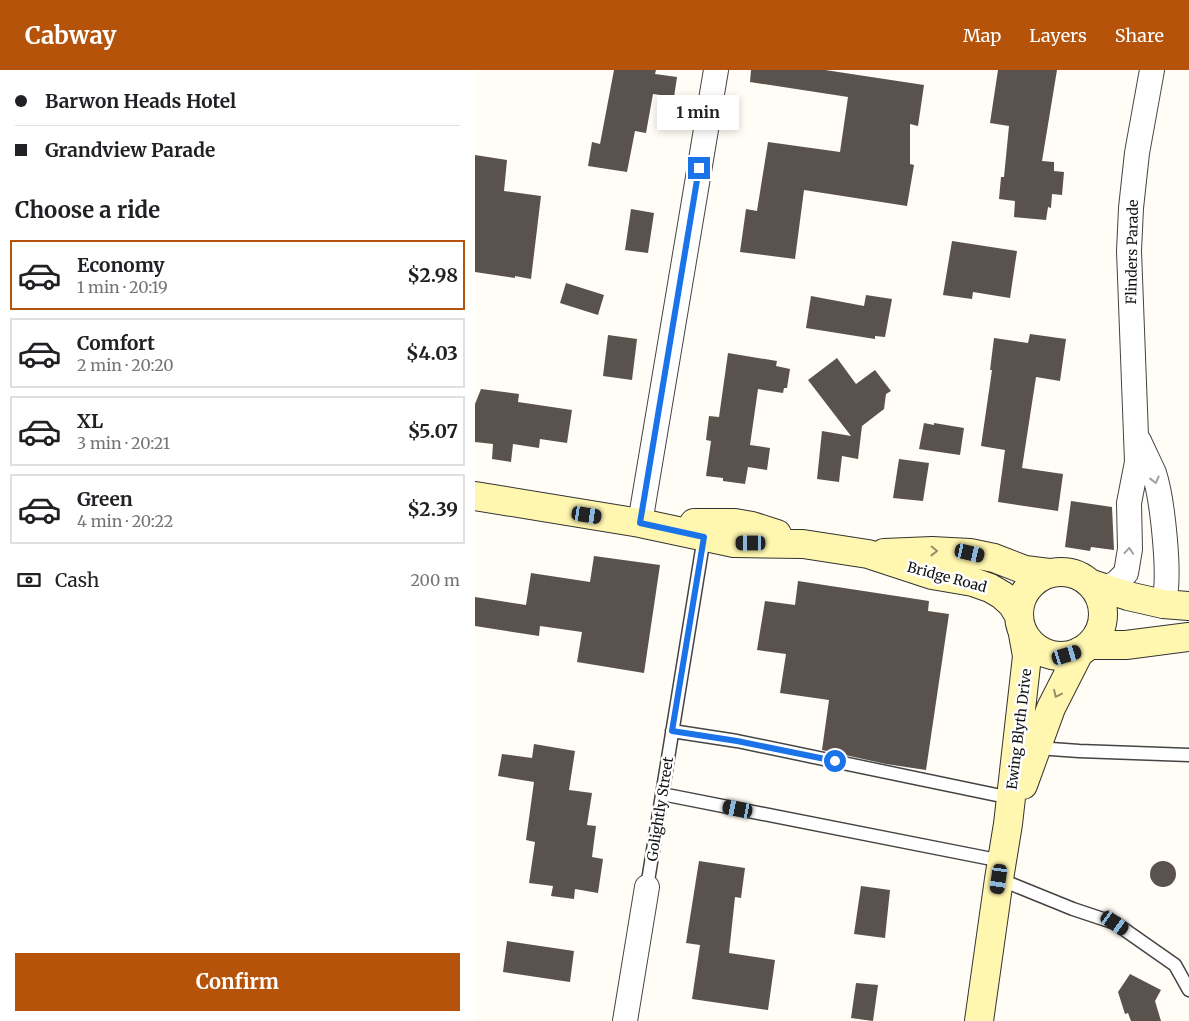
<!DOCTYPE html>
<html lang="en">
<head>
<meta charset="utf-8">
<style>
	:root { --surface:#fff; --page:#f6f6f6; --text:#202124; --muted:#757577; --line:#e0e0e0; --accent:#b45309 }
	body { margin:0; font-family:Merriweather,serif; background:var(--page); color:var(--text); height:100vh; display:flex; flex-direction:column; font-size:19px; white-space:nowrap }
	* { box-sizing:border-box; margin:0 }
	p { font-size:16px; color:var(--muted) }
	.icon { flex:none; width:28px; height:28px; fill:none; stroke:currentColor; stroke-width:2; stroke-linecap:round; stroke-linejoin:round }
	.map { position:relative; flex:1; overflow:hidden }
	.sheet { display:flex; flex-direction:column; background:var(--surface); width:475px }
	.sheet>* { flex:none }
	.hud { display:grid; align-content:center; height:110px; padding:0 15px; background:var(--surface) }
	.end { position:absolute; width:22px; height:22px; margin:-11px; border:6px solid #1a73e8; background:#fff; box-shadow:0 0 0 2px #fff }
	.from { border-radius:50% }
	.bubble { position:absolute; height:35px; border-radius:0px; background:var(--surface); box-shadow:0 2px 8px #0003; font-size:16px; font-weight:700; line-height:35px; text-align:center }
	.car { position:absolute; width:15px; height:30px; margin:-15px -8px; border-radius:6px; box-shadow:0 0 4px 1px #0007; background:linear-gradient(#222 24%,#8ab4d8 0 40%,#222 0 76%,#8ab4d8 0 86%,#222 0) }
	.hud b { display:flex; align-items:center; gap:18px; height:48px; font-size:19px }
	.hud b+b { border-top:1px solid var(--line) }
	.hud i { width:12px; height:12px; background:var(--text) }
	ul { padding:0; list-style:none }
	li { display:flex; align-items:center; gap:15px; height:70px; margin:0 10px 8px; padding:0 5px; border:2px solid var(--line); border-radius:0px }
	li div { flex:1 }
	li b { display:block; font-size:19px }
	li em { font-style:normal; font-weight:700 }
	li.selected { border-color:var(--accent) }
	li>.icon { width:45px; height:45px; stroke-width:1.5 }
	h2 { padding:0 15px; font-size:22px; line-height:60px }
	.pay { display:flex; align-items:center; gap:12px; height:55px; padding:0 15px; font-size:19px }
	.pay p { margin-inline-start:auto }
	.action { display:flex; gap:10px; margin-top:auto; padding:10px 15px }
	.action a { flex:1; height:58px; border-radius:0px; background:var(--accent); color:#fff; font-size:20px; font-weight:700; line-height:58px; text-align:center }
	header { display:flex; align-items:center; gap:30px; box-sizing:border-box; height:70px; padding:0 25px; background:var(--accent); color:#fff }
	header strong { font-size:24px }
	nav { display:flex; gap:28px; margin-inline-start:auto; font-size:18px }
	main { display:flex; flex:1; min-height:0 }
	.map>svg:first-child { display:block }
	.building { fill:#5a524d }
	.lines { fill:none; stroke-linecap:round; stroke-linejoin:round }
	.lane-casing { stroke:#444; stroke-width:15 }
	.street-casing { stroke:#444; stroke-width:26 }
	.secondary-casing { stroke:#333; stroke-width:30 }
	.lane { stroke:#fff; stroke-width:12 }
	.street { stroke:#fff; stroke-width:24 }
	.secondary { stroke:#fff6b0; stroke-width:28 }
	.oneway { stroke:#a0a0a0 }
	.oneway2 { stroke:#948f68 }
	.route { stroke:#1a73e8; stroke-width:6 }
	.labels { text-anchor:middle; stroke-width:5; stroke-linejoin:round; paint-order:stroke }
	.street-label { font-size:14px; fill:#111; stroke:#fff }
</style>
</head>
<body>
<header>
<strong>Cabway</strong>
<nav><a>Map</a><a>Layers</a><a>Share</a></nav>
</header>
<main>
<section class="sheet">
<div class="hud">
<b><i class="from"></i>Barwon Heads Hotel</b>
<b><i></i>Grandview Parade</b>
</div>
<h2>Choose a ride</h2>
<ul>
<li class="selected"><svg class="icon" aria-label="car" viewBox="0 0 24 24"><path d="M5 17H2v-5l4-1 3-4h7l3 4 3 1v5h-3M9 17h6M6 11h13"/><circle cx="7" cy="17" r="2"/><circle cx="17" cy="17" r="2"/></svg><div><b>Economy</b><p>1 min · 20:19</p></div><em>$2.98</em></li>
<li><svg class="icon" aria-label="car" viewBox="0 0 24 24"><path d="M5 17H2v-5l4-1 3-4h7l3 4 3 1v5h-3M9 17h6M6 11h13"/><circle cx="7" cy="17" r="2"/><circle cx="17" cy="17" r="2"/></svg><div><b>Comfort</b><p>2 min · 20:20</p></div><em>$4.03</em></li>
<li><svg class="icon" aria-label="car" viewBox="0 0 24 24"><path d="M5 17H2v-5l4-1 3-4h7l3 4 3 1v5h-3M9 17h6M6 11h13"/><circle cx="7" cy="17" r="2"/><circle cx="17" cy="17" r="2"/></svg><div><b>XL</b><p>3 min · 20:21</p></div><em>$5.07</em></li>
<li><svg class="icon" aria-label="car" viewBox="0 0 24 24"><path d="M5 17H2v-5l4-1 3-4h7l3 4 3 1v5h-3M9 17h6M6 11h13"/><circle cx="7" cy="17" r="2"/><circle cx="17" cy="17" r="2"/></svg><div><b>Green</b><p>4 min · 20:22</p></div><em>$2.39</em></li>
</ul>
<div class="pay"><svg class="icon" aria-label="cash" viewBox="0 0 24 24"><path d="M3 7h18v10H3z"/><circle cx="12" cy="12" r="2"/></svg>Cash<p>200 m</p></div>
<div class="action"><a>Confirm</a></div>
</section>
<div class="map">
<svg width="714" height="951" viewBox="0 0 714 951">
	<rect width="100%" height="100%" fill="#fffdf5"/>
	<!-- building -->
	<path class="building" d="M139 0H181L180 4 202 7 199 27 178 24 171 63 160 61 152 102 113 96 117 72 125 74Z
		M276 0H350L449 15 443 56 435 54V94L439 95 432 136 329 120 320 189 265 182 271 139 282 141 293 72 365 82 373 27 275 12Z
		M523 0H582L567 91 579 92V101L589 102 587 125 577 124 576 138 573 137 571 150 539 147 540 131 524 129 526 107H529L534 56 515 53Z
		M0 85 32 90 29 121 66 126 56 209 40 206V208L0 202Z
		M156 139 179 143 173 183 150 180Z
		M477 171 542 181 535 228 498 222 497 229 468 225Z
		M91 213 129 225 123 245 85 233Z
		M391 225 417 229 410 267 400 266V269L331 258 336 226 389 236Z
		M555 264 591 269 585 311 561 307 547 398 588 404 583 441 523 432 530 380 506 376 517 300H515L519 268 553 273Z
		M133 265 162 269 157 310 128 306Z
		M253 283 302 291 301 296 315 299 312 318H309L308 323 283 319 275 375 295 378 292 400 273 397 270 414 248 411V408L231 406 236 371 231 370 234 346 244 347Z
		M362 288 381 314 400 300 416 321 411 324 409 339 387 356 383 389 367 386 364 412 342 409 347 361 376 366 333 310Z
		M6 319 44 324 43 332 97 340 92 373 65 369 64 378 38 374 36 392 17 389 18 374 0 372V334Z
		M449 353 459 355V353L489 358 485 385 444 379Z
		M424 389 454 393 448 431 418 428Z
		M596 431 637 437 639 480 616 477 615 481 590 477Z
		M119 486 185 495 169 603 102 592 107 562 65 556 64 566 0 556V527L51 535 56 503 115 512Z
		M323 511 454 531 453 541 474 544 451 700 411 694 347 680 354 630 305 623 311 584 282 580 290 531 320 535Z
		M59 674 100 681 94 720 117 723 112 755 121 756 117 787 128 789 123 823 100 819 99 829 76 826 78 816 54 813 60 772 51 770 59 712 23 706 27 684 57 688Z
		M224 791 270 798 266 828 260 827 254 883 300 890 293 940 217 929 225 875 211 873Z
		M675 804a13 13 0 1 1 26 0a13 13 0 1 1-26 0Z
		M386 816 415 820 410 868 379 864Z
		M32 871 99 881 95 912 28 902Z
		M655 904 686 920 680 931 686 951H656L653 943 650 944 643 922Z
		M381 913 403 915 398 951 376 948Z"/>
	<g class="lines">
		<!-- lane casing -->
		<g class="lane-casing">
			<path id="lane" d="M197 661 262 671 536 728
				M562 678 604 681 714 685
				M187 724 527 791
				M524 809 598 839 640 853 700 895 714 920
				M172 817 229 467"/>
		</g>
		<!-- street casing -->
		<g class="street-casing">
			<path id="street" d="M664 371C669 382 674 392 679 403 687 427 697 511 688 534
				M165 453 241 0
				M630 518 641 513 651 503 655 479 654 433 662 392 654 181 656 138 662 83 677 0
				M150 951 172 817"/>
		</g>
		<!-- secondary casing -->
		<g class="secondary-casing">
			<path id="secondary" d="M0 426 165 453 259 473 328 474 393 484 457 505 498 512 515 518 527 525 537 534 543 544
				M219 453H260L277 456 302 464
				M409 483 457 481 495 483 519 488 550 500 574 503
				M544 544a42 42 0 1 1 84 0a42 42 0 1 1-84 0Z
				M617 514 653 526 688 534 714 536
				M614 575H651L714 567
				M548 715 576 638 605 581
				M504 951 524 809 533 754 549 613 552 586 548 564"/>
		</g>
		<!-- lane -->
		<use href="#lane" class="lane"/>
		<!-- street -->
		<use href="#street" class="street"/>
		<!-- secondary -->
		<use href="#secondary" class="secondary"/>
	</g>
	<!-- one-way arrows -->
	<defs><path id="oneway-chevron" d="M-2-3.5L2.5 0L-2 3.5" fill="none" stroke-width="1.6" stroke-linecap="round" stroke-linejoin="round" transform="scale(1.25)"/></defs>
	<g class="oneway">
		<use href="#oneway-chevron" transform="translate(680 410) rotate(76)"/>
		<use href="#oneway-chevron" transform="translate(654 481) rotate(-86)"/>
	</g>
	<g class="oneway2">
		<use href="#oneway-chevron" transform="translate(459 481) rotate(1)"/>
		<use href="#oneway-chevron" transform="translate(582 624) rotate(115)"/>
	</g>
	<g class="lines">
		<!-- route -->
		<path class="route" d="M224 98 165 453 229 467 197 661 262 671 360 691"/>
	</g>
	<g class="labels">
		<!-- street labels -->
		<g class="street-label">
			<text transform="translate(657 182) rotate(-89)" y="5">Flinders Parade</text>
			<text transform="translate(472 507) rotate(15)" y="5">Bridge Road</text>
			<text transform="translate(544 659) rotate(-83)" y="5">Ewing Blyth Drive</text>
			<text transform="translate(185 739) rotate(-81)" y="5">Golightly Street</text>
		</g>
	</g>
</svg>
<i class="end from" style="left:360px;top:691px"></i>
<i class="end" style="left:224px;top:98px"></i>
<div class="bubble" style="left:182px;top:25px;width:82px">1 min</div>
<i class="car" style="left:112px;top:445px;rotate:99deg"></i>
<i class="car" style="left:276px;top:473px;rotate:270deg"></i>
<i class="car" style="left:495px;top:483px;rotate:103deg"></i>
<i class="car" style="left:592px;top:585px;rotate:73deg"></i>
<i class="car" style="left:263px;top:739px;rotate:281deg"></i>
<i class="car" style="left:524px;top:809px;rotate:188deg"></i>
<i class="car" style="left:640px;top:853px;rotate:125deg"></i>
</div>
</main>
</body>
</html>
